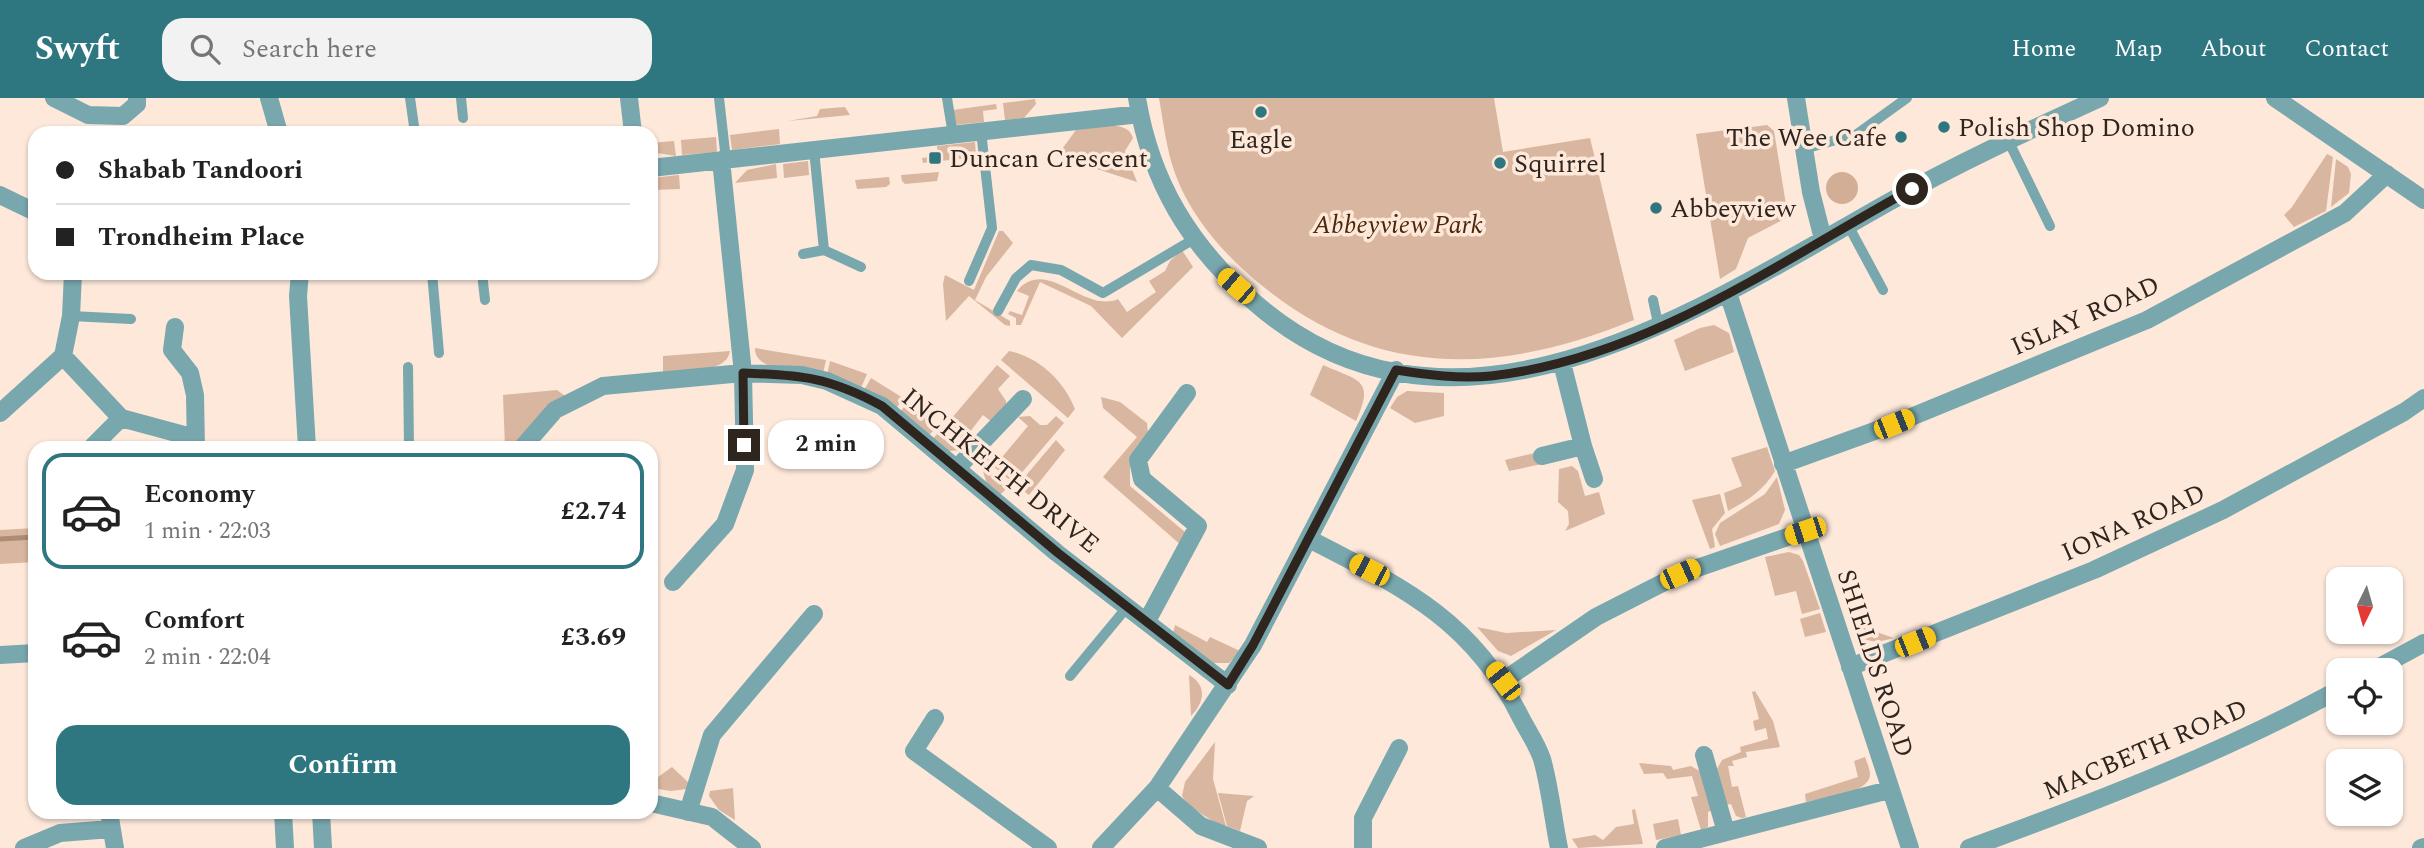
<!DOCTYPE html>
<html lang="en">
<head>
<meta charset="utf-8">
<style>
	:root { --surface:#fff; --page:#f2f2f2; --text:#222; --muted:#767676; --line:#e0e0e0; --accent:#2e7680 }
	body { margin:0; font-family:Spectral,serif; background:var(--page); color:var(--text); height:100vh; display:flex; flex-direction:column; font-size:26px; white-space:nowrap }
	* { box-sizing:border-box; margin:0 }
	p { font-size:23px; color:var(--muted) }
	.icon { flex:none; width:38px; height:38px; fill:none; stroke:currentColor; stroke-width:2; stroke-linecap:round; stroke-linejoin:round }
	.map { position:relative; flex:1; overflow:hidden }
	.panel { position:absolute; left:28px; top:343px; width:630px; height:378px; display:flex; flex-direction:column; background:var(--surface); border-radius:21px; box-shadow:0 2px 5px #0004 }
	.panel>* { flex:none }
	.banner { position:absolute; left:28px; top:28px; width:630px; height:154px; border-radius:21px; box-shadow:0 2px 5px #0004; display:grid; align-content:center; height:154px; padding:0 28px; background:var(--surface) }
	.needle { width:46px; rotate:185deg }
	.controls { position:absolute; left:2326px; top:469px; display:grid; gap:14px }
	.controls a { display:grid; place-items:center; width:77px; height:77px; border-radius:14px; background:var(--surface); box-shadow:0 2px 5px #0004; font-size:35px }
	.end { position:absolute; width:32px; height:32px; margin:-16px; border:9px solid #2f251f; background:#fff; box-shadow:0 0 0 4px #fff }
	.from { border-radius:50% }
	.bubble { position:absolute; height:49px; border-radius:21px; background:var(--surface); box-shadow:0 2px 5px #0004; font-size:23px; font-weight:700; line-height:49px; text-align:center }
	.car { position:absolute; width:21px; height:42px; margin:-21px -10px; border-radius:9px; box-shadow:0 0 5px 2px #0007; background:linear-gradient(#f5c518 24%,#345 0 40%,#f5c518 0 76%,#345 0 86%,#f5c518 0) }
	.banner b { display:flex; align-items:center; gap:24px; height:66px; font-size:26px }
	.banner b+b { border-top:2px solid var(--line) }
	.banner i { width:18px; height:18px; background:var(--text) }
	ul { padding:12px 0 0; list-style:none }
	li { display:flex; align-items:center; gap:21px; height:116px; margin:0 14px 10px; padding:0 14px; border:4px solid transparent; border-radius:21px }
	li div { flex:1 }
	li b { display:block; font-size:26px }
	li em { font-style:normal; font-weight:700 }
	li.current { border-color:var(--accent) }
	li>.icon { width:63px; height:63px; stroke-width:1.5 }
	.primary-button { display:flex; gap:14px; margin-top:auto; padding:14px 28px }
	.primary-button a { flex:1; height:80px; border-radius:21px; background:var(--accent); color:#fff; font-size:28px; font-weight:700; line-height:80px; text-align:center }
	header { display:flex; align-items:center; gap:42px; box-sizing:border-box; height:98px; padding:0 35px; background:var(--accent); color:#fff }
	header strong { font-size:33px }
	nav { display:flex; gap:38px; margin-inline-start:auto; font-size:24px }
	.search { width:490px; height:63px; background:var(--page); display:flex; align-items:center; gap:18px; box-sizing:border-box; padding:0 24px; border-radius:21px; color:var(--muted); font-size:26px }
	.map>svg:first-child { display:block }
	.green { fill:#d9b69f }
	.forest { fill:#d3ae96 }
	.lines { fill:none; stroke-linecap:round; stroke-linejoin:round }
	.stream { stroke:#ae8b74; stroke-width:5 }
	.service { stroke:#78a7ae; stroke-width:10 }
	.minor { stroke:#78a7ae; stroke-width:18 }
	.tertiary { stroke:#78a7ae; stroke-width:18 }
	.route { stroke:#2f251f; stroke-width:9 }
	.poi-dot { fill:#2e7680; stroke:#fde8da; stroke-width:2.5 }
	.labels { text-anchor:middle; stroke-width:7; stroke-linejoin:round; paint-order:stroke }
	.poi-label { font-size:26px; fill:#2f251f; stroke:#fde8da; text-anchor:start }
	.park-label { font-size:26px; font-style:italic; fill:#4b270a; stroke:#fde8da }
	.street-label { font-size:26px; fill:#2f251f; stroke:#fde8da }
</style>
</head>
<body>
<header>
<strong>Swyft</strong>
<div class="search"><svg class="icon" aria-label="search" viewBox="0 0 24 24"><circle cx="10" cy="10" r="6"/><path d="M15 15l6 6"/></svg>Search here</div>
<nav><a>Home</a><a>Map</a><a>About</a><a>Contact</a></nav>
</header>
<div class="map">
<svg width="2424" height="750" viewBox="0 0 2424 750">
	<rect width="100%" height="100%" fill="#fde8da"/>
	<!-- green -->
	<path class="green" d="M1159 0H1494L1503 54 1590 40 1634 222C1500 277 1376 282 1260 186 1226 158 1195 124 1178 83 1167 57 1164 28 1159 0Z
		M1035 1 1036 6 1024 20 1005 22 1003 5Z
		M996 6 997 11 983 13 984 24 955 27 953 12Z
		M845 9 850 17 788 23 817 18 820 11Z
		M1112 27C1122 29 1130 30 1133 40L1125 53 1137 84 1057 58 1076 32Z
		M1767 27 1774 33 1788 119 1748 140 1736 171 1720 181 1696 36Z
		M779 31 780 46 732 52 730 37Z
		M716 39 717 54 682 57 681 42Z
		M674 43 676 58 651 54V45Z
		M975 44 976 59 923 65 922 60 938 58 937 48Z
		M2327 56 2333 59 2326 113 2294 129 2284 117 2292 109Z
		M2336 61 2348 69 2351 76 2349 95 2331 109Z
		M808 63 809 77 784 80 783 66Z
		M776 66 777 80 735 85 747 72Z
		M939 74 937 83 905 86 902 83 901 77Z
		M679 77 680 91 653 92 651 95V80Z
		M889 79 890 86 886 89 857 91 855 82Z
		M999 133H1003L1013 145 986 179 975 202 1010 223V228L1005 227 969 198 946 223 943 186 945 177 974 192Z
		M1182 152 1193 169 1122 240 1091 208 1040 184 1021 227H1016V220L1008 216 1010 213 1022 217 1029 198 1017 193C1046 157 1084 216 1118 201L1127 214 1156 194 1149 183 1165 173 1170 163Z
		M1714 227 1729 235 1734 254 1685 273 1674 242 1700 230Z
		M755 250 826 262 823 276C805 273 754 275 755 250Z
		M730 253C727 276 683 272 663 274V258Z
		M1009 253C1039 259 1064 283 1075 311L1068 320 1001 262Z
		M830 263 867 276 861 290 827 277Z
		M997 267 1010 278 998 291 1006 303 1007 310 993 325 983 317 966 339 976 347 971 349 945 328Z
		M1323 267C1359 283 1375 281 1356 323L1310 297Z
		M871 280 903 300 896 311 864 292Z
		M557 292 565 298 514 350H505L503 297Z
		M1407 293 1444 295V318L1415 325 1390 310 1397 299Z
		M1101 299 1120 304 1147 325 1148 335 1130 360V388L1185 434 1182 448 1103 379 1137 339 1103 310Z
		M908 304 937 329 929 337 900 314Z
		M1030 318 1040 327H1047L1056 318 1064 325 1013 385 984 360 987 355 998 364 1028 328 1018 319Z
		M941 331 966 352 949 353 933 341Z
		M1056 342 1065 352 1029 397 1017 388Z
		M1767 349 1775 373C1763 393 1748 402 1728 413L1724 395 1742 388 1731 360Z
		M1539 354 1542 366 1509 373 1505 362Z
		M980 364 1008 389 1000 397 987 386Z
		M1572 368 1578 373 1585 398 1599 394 1605 416 1565 433 1569 426 1568 413 1558 404 1559 371Z
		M1777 379 1785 412 1779 426 1720 448 1715 436 1720 425 1765 396Z
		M1720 396 1725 415 1712 431 1715 449 1710 451 1692 402Z
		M35 430V464L0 466V432Z
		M1789 454 1799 457 1803 463 1820 511 1802 516 1796 493 1775 498 1765 459Z
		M1820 515 1826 534 1805 539 1800 521Z
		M1850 525 1894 540C1875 546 1859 545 1850 525Z
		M1175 527 1207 544 1210 539 1240 553 1229 565H1213L1173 535Z
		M1477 529 1506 535 1556 532 1511 558 1498 553Z
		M1189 577C1207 587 1205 604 1191 618Z
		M1755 593 1773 623 1780 649 1746 654 1747 659 1732 663 1734 668H1728L1732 689 1738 688 1746 719 1742 720 1736 718 1731 706 1725 707 1717 671 1722 662 1741 654 1740 649 1768 641 1766 630 1755 633 1753 623 1759 621 1752 594Z
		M1215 644 1213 681 1227 732 1189 708 1182 698 1185 684Z
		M1865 659C1867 665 1872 674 1869 681 1861 697 1822 700 1806 704L1805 696 1858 679 1854 663Z
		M1639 665 1671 668 1673 672 1691 668 1703 675 1713 712 1708 714V729L1701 732 1691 699 1698 698 1692 678 1667 681 1663 675 1644 676Z
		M672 669 690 686 687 691 671 693 651 690V684Z
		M733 690 735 722 719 712 709 698 710 693Z
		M1218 695 1254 698 1247 703 1240 733 1227 728Z
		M1635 711 1643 746 1578 750 1572 741 1595 737 1603 742 1616 729 1634 726 1632 712Z
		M1678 721 1681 737 1656 742 1653 726Z"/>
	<!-- forest -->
	<path class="forest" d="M1826 90a16 16 0 1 1 32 0a16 16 0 1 1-32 0Z"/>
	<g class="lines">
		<!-- stream -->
		<path class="stream" d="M0 441 35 439"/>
		<!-- service -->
		<path class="service" d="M410 0 415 35
			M461 0 463 20
			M719 0 726 62
			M947 0 953 37
			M2008 42 2050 128
			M1804 51 1857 36 1907 0
			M814 52 824 152
			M1848 127 1883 192
			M803 156 824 152 861 169
			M432 175 439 255
			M482 175 485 202
			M969 183 992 130 981 33
			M1653 202 1659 230
			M998 213 1016 180 1031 167 1061 172 1103 195 1194 141
			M71 218 131 221
			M408 269 409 350
			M1070 578 1128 508"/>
		<!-- minor -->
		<path class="minor" d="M54 0 88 17 123 18 137 6V0
			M629 0 633 35
			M1137 0C1151 85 1190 148 1254 204 1454 379 1704 208 1889 104 1958 65 2028 33 2100 0
			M1796 0 1811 94 1823 141
			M2275 0 2424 102
			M651 70 1140 16
			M0 97 35 114
			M1728 195 1910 750
			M175 229 172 252 190 275 195 297 196 350
			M63 258 121 320
			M1562 265 1583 348
			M0 315 63 258 71 218 73 175
			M91 350 121 320 195 340
			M522 350 555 312 603 288 743 275 802 277 827 283 882 308 1057 455 1228 587
			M1542 358 1583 348 1594 381
			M1783 366 1894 326 2147 222 2345 115 2387 76
			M957 370 1023 301
			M1309 441C1400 488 1472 521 1520 618 1527 632 1537 646 1542 661 1550 689 1553 721 1559 750
			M673 484 725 426 745 372 743 275 721 62
			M1147 523 1198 428 1142 381 1138 362 1187 295
			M0 557 35 555
			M1850 569 2094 472 2223 412 2404 314 2424 300
			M2374 572 2424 545
			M1503 583 1596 519 1680 476 1805 433
			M935 620 914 653 1048 750
			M1704 657 1726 734
			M1157 690 1201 728 1258 750
			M651 705 712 719 752 750
			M109 714 115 750
			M283 714 285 750
			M688 714 712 637 814 516
			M24 750 60 735 111 731
			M1101 750 1157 690 1253 547 1396 272
			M1363 750V720L1399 650
			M1665 750 1889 692
			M1969 750C2095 704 2220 656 2338 592
			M2421 750 2424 749"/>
		<!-- tertiary -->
		<path class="tertiary" d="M269 0 279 35
			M300 175 298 198 307 350
			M321 714 323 750"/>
	</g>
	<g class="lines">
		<!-- route -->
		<path class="route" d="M744 347 743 275C801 277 829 279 882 308L1058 455 1228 587 1253 547 1396 272C1428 277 1459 281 1491 278 1647 260 1779 164 1912 91"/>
	</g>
	<!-- markers -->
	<g class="poi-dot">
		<circle cx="1261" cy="14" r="7"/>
		<circle cx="1944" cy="29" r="7"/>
		<circle cx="1901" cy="39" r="7"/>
		<rect x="928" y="53" width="14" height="14" rx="3.5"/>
		<circle cx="1500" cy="65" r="7"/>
		<circle cx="1656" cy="110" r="7"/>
	</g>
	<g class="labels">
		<!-- poi labels -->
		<g class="poi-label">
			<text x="1958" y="38">Polish Shop Domino</text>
			<text x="1887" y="48" text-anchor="end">The Wee Cafe</text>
			<text x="1261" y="50" text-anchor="middle">Eagle</text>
			<text x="949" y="69">Duncan Crescent</text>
			<text x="1514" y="74">Squirrel</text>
			<text x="1670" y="119">Abbeyview</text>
		</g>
		<!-- park labels -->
		<g class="park-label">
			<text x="1398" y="135">Abbeyview Park</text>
		</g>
		<!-- street labels -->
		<g class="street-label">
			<text transform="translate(2085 217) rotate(-24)" y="9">ISLAY ROAD</text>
			<text transform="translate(1001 372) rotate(39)" y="9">INCHKEITH DRIVE</text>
			<text transform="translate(2133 424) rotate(-24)" y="9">IONA ROAD</text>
			<text transform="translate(1876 565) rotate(72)" y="9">SHIELDS ROAD</text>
			<text transform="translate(2145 651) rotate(-23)" y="9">MACBETH ROAD</text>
		</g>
	</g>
</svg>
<div class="controls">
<a><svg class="needle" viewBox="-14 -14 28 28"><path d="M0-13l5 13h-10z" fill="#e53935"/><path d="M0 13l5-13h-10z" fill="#767676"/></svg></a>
<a><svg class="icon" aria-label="locate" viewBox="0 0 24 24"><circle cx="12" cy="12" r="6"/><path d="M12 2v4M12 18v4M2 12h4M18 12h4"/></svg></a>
<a><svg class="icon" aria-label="layers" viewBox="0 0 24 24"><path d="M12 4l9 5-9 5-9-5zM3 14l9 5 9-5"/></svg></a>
</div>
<i class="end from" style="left:1912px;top:91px"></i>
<i class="end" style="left:744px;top:347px"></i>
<div class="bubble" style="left:768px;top:322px;width:116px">2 min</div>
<i class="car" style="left:1236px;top:188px;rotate:311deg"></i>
<i class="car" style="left:1894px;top:326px;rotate:68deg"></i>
<i class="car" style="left:1805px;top:433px;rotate:252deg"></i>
<i class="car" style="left:1369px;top:472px;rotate:297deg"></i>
<i class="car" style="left:1680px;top:476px;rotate:66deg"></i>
<i class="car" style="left:1915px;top:544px;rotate:68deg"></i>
<i class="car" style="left:1503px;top:583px;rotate:322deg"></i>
<div class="banner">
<b><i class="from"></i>Shabab Tandoori</b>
<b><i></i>Trondheim Place</b>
</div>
<section class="panel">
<ul>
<li class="current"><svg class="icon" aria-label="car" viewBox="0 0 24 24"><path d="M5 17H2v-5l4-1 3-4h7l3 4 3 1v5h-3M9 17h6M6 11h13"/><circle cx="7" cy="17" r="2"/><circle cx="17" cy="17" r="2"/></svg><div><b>Economy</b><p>1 min · 22:03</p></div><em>£2.74</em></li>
<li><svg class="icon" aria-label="car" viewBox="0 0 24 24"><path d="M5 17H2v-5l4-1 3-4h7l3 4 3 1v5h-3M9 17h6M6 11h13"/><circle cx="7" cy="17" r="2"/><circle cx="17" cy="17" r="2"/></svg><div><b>Comfort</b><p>2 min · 22:04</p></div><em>£3.69</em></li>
</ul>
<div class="primary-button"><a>Confirm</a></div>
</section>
</div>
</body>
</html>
